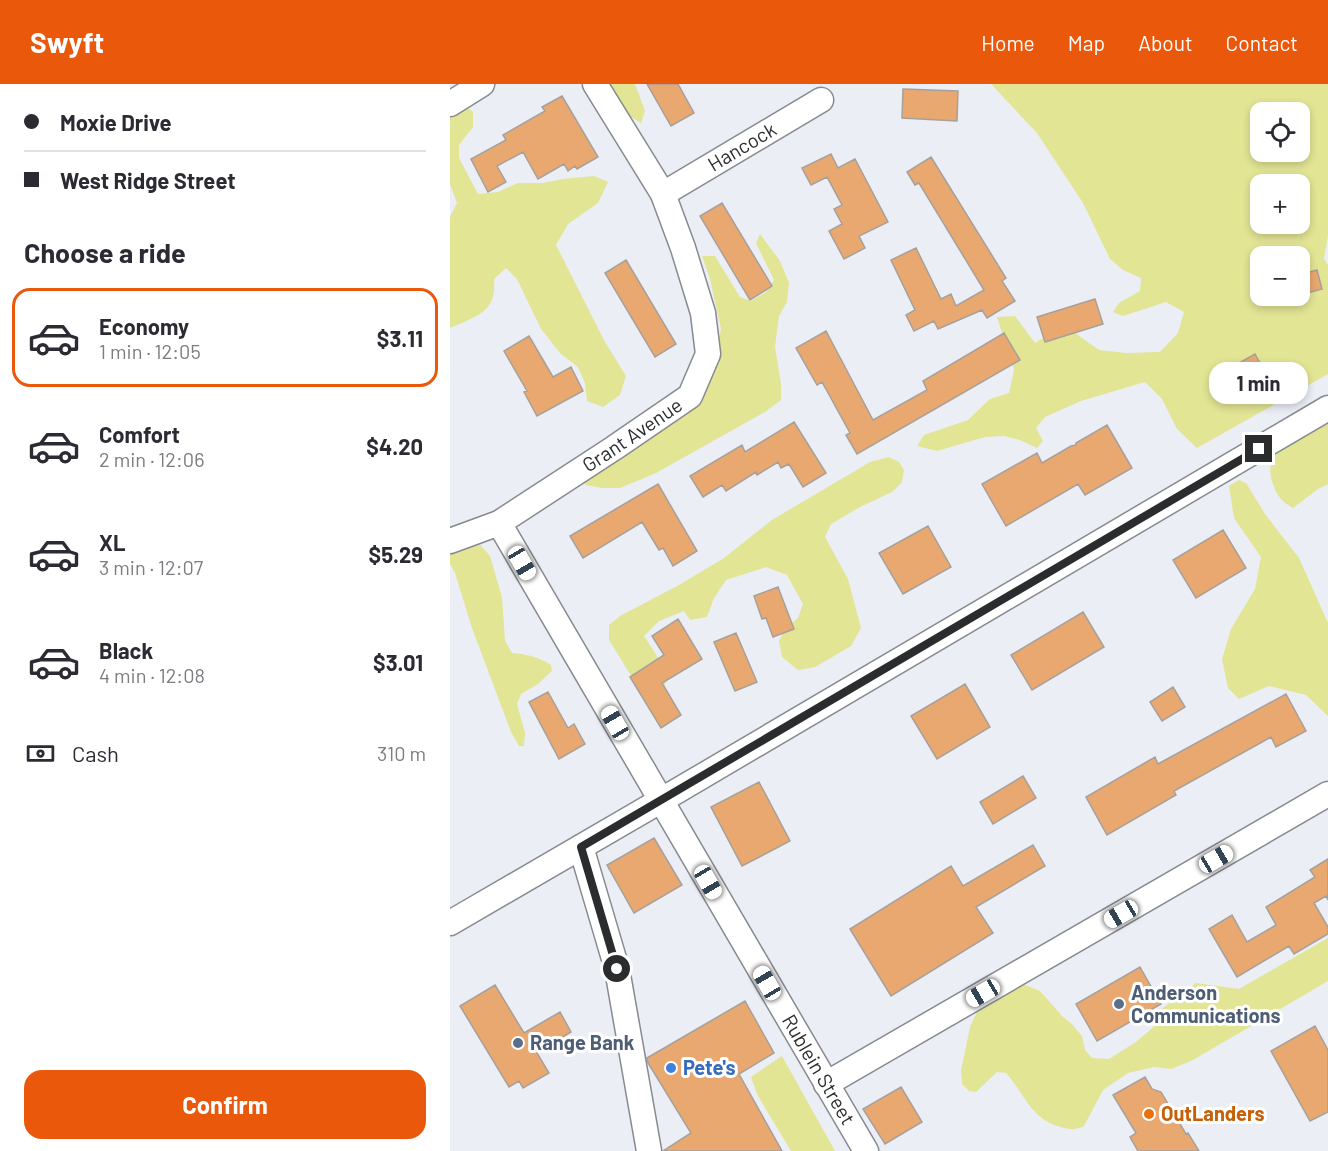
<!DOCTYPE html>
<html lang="en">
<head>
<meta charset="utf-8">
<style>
	:root { --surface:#fff; --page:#f7f7f7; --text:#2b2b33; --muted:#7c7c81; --line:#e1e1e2; --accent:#ea580c }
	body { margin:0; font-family:Barlow,sans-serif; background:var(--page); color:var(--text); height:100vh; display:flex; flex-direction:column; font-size:22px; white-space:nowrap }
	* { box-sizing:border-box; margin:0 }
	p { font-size:20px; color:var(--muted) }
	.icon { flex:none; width:33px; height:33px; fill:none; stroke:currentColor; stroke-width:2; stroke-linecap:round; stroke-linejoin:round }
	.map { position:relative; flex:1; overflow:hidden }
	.drawer { display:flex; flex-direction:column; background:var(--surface); width:450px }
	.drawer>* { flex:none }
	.hud { display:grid; align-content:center; height:132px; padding:0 24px; background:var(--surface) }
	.fabs { position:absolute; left:800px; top:18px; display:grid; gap:12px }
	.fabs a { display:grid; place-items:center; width:60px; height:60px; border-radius:12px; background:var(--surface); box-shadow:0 3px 9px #0003; font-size:30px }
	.end { position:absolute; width:27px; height:27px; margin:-14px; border:8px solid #2b2c2e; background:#fff; box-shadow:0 0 0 3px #fff }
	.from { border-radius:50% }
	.bubble { position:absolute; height:42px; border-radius:18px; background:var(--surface); box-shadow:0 3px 9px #0003; font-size:20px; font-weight:700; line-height:42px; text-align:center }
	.car { position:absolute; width:18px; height:36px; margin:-18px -9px; border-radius:8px; box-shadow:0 0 4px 2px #0007; background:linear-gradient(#fff 24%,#345 0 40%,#fff 0 76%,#345 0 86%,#fff 0) }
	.hud b { display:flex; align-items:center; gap:21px; height:57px; font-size:22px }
	.hud b+b { border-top:2px solid var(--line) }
	.hud i { width:15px; height:15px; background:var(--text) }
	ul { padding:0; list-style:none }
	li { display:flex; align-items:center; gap:18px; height:99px; margin:0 12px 9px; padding:0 12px; border:3px solid transparent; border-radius:18px }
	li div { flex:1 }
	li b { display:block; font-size:22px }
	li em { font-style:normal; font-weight:700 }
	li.active { border-color:var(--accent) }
	li>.icon { width:54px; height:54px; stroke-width:1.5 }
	h2 { padding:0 24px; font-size:27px; line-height:72px }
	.pay { display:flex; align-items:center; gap:15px; height:66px; padding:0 24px; font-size:22px }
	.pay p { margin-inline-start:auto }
	.button { display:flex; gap:12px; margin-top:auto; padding:12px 24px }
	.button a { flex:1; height:69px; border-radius:18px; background:var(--accent); color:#fff; font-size:24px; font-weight:700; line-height:69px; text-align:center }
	header { display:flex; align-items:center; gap:36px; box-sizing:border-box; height:84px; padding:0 30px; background:var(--accent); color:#fff }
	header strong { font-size:28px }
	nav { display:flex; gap:33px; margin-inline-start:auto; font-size:21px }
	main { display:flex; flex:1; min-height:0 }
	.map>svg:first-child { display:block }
	.green { fill:#e2e594; fill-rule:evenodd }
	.building { fill:#eaa871; stroke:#a6a09b; stroke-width:1.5 }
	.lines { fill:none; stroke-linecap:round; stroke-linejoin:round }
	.minor-casing { stroke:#878a90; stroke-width:27 }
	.minor { stroke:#fff; stroke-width:24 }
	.route { stroke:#2b2c2e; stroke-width:8 }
	.service-dot { fill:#5c6f8a; stroke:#fff; stroke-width:2 }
	.shop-dot { fill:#3f7fe0; stroke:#fff; stroke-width:2 }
	.food-dot { fill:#e8710a; stroke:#fff; stroke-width:2 }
	.labels { text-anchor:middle; stroke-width:6; stroke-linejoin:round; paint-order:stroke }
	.street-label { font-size:20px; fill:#2b2c2e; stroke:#fff }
	.service-label { font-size:20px; font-weight:bold; fill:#4e5e75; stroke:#fff; text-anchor:start }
	.shop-label { font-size:20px; font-weight:bold; fill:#366cbe; stroke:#fff; text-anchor:start }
	.food-label { font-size:20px; font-weight:bold; fill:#c56008; stroke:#fff; text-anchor:start }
</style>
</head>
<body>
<header>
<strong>Swyft</strong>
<nav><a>Home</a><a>Map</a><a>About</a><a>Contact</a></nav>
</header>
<main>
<section class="drawer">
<div class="hud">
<b><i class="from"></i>Moxie Drive</b>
<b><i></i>West Ridge Street</b>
</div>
<h2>Choose a ride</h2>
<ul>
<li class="active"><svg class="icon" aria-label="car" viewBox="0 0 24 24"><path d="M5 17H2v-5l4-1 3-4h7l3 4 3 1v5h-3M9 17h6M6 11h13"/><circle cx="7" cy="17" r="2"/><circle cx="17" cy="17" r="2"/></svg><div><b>Economy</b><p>1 min · 12:05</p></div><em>$3.11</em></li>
<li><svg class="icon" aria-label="car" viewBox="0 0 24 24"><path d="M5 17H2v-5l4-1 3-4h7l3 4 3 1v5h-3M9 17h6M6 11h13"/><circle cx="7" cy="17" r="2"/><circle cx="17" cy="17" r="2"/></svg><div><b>Comfort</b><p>2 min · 12:06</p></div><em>$4.20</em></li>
<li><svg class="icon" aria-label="car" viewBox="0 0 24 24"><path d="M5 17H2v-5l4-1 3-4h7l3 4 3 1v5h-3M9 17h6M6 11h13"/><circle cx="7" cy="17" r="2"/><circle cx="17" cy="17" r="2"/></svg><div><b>XL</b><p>3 min · 12:07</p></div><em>$5.29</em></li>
<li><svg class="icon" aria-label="car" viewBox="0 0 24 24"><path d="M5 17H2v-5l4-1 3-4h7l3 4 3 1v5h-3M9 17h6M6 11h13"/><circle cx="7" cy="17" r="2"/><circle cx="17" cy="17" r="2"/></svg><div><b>Black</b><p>4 min · 12:08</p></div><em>$3.01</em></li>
</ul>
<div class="pay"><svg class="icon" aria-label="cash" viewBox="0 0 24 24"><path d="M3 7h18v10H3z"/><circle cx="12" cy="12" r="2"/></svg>Cash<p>310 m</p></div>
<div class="button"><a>Confirm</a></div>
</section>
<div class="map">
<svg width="878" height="1067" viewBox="0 0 878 1067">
	<rect width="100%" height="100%" fill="#ebeef5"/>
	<!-- green -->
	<path class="green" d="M156 0H185L195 27 191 39 178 31Z
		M541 0H878V151L874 175 878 181V290L747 364 727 345 712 315 695 298 631 317 595 333 586 344 593 357 587 364 570 356 554 352 535 353 487 367 467 362 474 351 518 336 540 315 559 309 564 286 547 233 565 232 585 259 603 248 621 246 649 266 676 269 710 268 728 249 734 228 716 218 673 232 663 228 669 219 690 207 691 194 673 186 660 175 633 119 587 49ZM810 28H849V68H810ZM810 100H849V140H810ZM810 172H849V212H810Z
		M15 22 23 28V43L9 61V74L28 110 48 108 68 99H93L113 95 144 92 158 98 148 119 118 140 106 161 155 258 176 292 170 311 153 323 137 317 135 299 128 283 111 270 91 245 67 195 56 184 44 195C47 229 26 232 0 244V133L7 119 0 100V32Z
		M310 150 330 177 339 199 337 218 329 232 325 263 331 300V316L315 328 206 389 170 404H152L136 401 126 388 263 280 271 245 260 195 252 172H265L290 213 301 217 315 209 324 196 306 159Z
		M878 332V400L868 405 843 424C831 417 828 413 823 400 809 364 853 347 878 332Z
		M439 373 449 378 454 386 452 398 442 408 410 423 381 440 375 453 398 495 411 544 401 562 365 583 348 586 332 573 329 557 336 543 348 534 353 520 337 491 316 483 276 496 264 514 257 533 240 536 234 527 209 537 194 552 220 592 212 605 185 598 159 556V541L170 532 229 501 274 474 322 436 420 378Z
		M789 396 796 399 815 430 849 474 878 539V632L856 611 819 602 789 615 778 604 772 575 781 545 805 505 811 473 784 434 779 402Z
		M27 457 40 472 52 513 55 557 62 569C77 570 89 573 101 581L102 587 88 600 71 610 67 620 75 649 74 662H69L61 648 22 544 5 489 0 480V459Z
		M878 854V897L743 976 721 985 704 983 678 989 653 1006 634 1042C625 1046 621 1046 611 1043 581 1036 575 1010 556 989L547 988 526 1008 519 1007 512 1000 511 987 520 943 530 921 568 898 590 907 613 933 621 939 632 952 635 966 642 974 659 975 686 958 706 941 709 927 746 899 789 905Z
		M332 972 385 1067H341L308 1012 301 993Z"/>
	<!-- building -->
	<path class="building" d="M197 0H228L244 29 221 42Z
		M453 5 508 7 507 37 452 34Z
		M112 12 148 73 127 85 125 82 118 87 114 80 88 95 73 68 47 82 56 98 38 108 21 75 56 56 53 51 95 27 92 23Z
		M381 70 388 84 405 75 438 138 409 152 415 164 394 175 379 147 392 140 384 125 392 121 377 93 361 101 352 84Z
		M481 73 556 194 552 197 565 217 537 234 532 226 488 245 484 237 464 247 456 231 465 226 441 176 466 164 491 215 501 210 506 222 534 206 469 99 465 101 457 88Z
		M272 119 322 202 300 216 250 132Z
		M176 176 226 260 205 273 155 189Z
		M867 186 872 205 853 210 849 191Z
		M645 215 653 240 595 258 587 233Z
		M376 247 423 336 477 306 473 297 554 249 570 276 407 370 396 351 400 349 372 298 367 301 346 264Z
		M79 252 103 293 121 283 133 307 87 332 74 308 77 307 54 267Z
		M805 270 815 288 799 297 789 279Z
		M344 338 376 389 353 403 339 380 331 384 328 378 307 391 306 388 276 407 272 401 253 413 240 392 292 361 295 368Z
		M657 341 682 384 635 411 628 400 556 442 532 400 587 369 592 379 621 362 626 361V359Z
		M208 400 247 467 223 482 213 464 209 466 192 438 133 474 120 452Z
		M478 442 501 483 453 510 429 469Z
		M773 446 796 484 746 514 723 476Z
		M328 503 344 545 323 553 316 534 312 535 304 512Z
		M633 528 654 563 582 606 561 571Z
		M228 535 252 575 212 599 231 631 211 644 180 593 214 571 202 552Z
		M286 549 307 598 285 607 264 558Z
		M515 600 540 643 487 675 461 632Z
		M723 603 735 623 712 637 700 618Z
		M98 608 118 644 124 640 135 660 109 675 79 618Z
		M836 610 856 647 826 663 821 653 724 707 726 711 657 751 636 713 705 673 708 680Z
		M573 692 586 714 543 740 530 718Z
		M309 698 340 757 292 782 261 723Z
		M204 754 232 801 184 829 157 781Z
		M583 761 595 782 526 823 543 849 441 912 400 845 501 782 513 802Z
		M878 775V816L876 812 864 819 878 843V850L844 870 839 862 787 893 759 845 782 831 797 858 826 841 816 823 865 793 860 786Z
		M690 883 711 920 647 957 626 920Z
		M45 901 74 949 110 928 121 948 87 969 99 989 73 1004 69 997 59 1003 10 922Z
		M295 917 324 969 289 990 332 1067H213L241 1049 198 979 197 974Z
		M865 942 878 966V1028L860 1037 821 967Z
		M695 993 702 1005 711 1008 736 1050 738 1049 749 1067H688L680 1053 686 1049 663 1011Z
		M451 1003 472 1038 435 1060 413 1025Z"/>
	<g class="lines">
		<!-- minor casing -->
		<g class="minor-casing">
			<g id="minor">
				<path d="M0 20 32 0"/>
				<path id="s1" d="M213 110 371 16"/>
				<path id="s2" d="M49 439 416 1067"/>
				<path id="s3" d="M0 457 49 439 164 364 240 312 258 270 253 229 233 164 213 110 145 0"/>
				<path d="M131 763 167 885 199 1067"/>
				<path d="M0 839 210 717 878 324"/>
				<path d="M376 1000 878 710"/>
			</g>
		</g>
		<!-- minor -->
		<use href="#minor" class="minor"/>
	</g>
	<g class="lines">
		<!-- route -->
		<path class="route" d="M167 885 131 763 809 365"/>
	</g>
	<!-- markers -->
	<g class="service-dot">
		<circle cx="669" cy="920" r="6"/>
		<circle cx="68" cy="959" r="6"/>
	</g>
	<circle class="shop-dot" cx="221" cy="984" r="6"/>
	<circle class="food-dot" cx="699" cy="1030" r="6"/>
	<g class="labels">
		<!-- street labels -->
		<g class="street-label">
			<text dy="7" stroke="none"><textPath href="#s1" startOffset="92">Hancock</textPath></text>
			<text dy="7" stroke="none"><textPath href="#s3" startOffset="212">Grant Avenue</textPath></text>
			<text dy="7" stroke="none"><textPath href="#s2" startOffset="633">Rublein Street</textPath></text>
		</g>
		<!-- service labels -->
		<g class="service-label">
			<text x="681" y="916">Anderson<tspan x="681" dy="23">Communications</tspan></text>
			<text x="80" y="966">Range Bank</text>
		</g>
		<!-- shop labels -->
		<g class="shop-label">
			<text x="233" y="991">Pete's</text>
		</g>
		<!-- food labels -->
		<g class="food-label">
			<text x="711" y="1037">OutLanders</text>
		</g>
	</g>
</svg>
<div class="fabs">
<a><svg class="icon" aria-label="locate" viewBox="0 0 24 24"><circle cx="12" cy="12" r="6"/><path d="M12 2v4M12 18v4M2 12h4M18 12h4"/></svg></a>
<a>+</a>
<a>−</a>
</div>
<i class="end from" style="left:167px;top:885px"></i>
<i class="end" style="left:809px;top:365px"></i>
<div class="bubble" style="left:759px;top:278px;width:99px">1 min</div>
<i class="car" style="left:72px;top:479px;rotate:150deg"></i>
<i class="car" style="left:165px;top:639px;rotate:330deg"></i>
<i class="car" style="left:766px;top:775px;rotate:60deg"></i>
<i class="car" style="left:258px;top:798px;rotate:150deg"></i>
<i class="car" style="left:671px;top:830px;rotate:240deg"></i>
<i class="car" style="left:317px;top:899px;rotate:330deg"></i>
<i class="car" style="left:533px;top:909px;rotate:240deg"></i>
</div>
</main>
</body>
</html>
